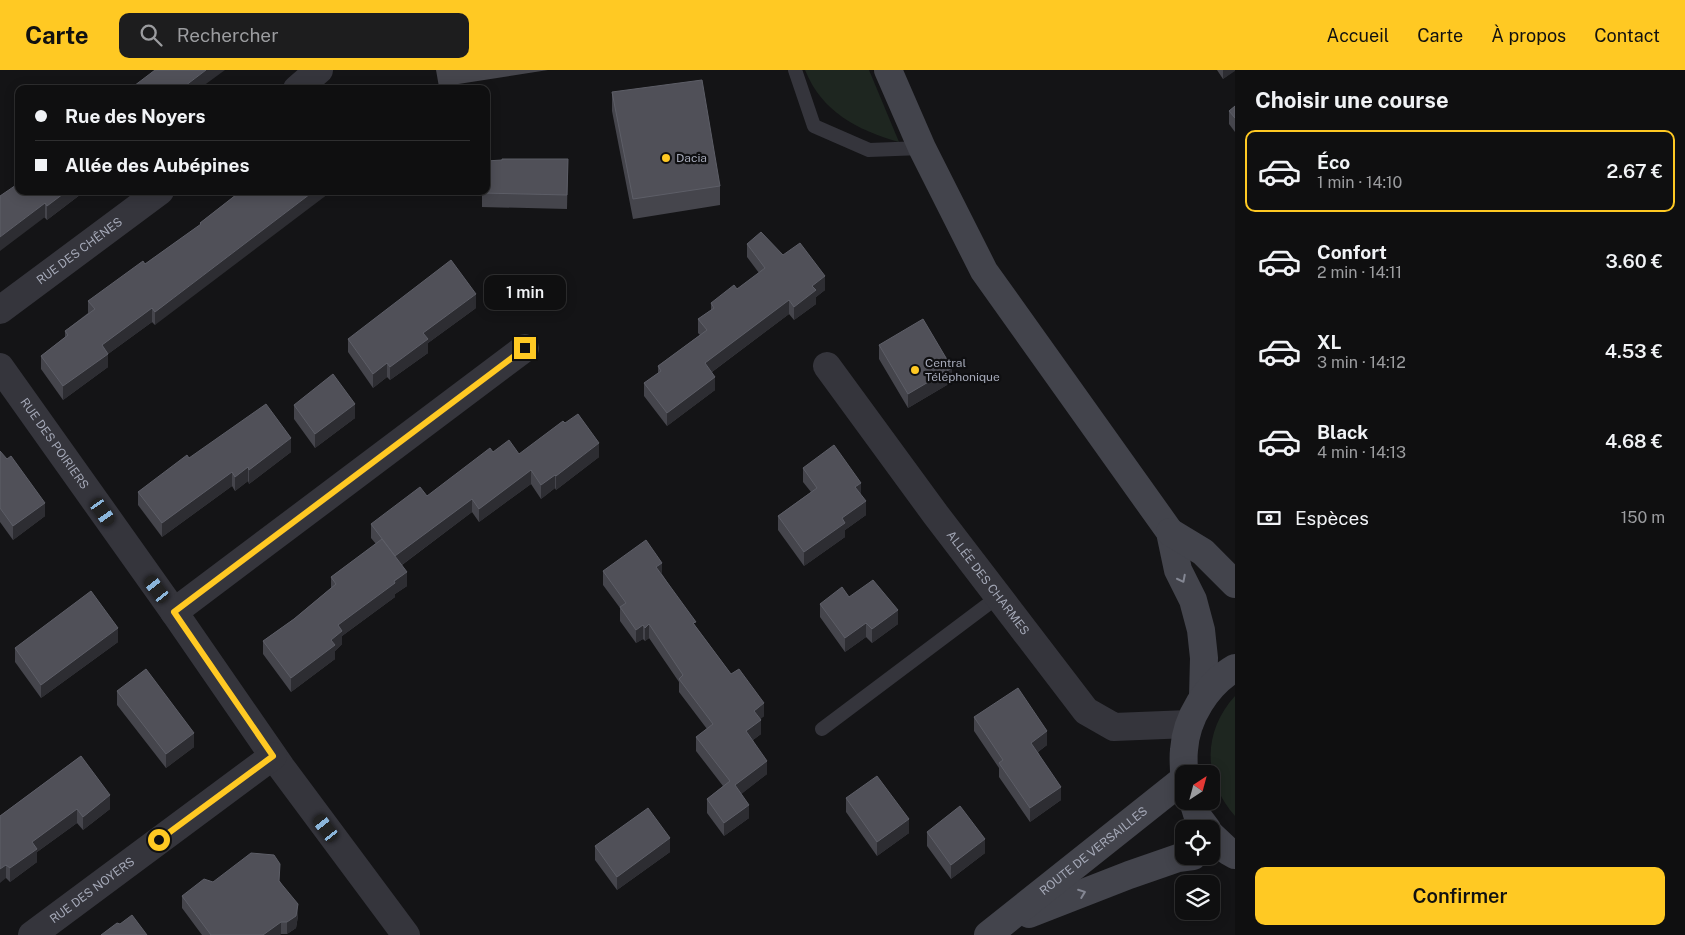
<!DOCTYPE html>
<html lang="fr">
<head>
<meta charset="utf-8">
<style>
	:root { --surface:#0f0f10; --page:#1d1d1e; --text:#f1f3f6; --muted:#9b9c9f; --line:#2f2f30; --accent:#ffc923 }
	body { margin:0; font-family:"Public Sans",sans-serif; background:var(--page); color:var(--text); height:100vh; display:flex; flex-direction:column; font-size:19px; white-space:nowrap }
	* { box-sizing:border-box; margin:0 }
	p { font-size:16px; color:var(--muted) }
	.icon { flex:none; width:28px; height:28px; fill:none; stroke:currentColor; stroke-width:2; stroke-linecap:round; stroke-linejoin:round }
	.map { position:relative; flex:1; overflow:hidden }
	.drawer { display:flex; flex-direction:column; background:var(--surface); width:450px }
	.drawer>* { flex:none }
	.top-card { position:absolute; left:15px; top:15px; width:475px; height:110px; border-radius:10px; box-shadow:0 2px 12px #0003,0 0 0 1px var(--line); display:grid; align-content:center; height:110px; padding:0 20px; background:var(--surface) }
	.needle { width:32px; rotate:36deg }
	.fabs { position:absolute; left:1175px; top:695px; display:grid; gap:10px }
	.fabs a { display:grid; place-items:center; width:45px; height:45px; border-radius:10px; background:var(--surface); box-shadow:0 2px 12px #0003,0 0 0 1px var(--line); font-size:25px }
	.end { position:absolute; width:22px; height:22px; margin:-11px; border:6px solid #ffc923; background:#111; box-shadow:0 0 0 2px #111 }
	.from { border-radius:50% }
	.bubble { position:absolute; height:35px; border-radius:10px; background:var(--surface); box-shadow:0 2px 12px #0003,0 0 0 1px var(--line); font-size:16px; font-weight:600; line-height:35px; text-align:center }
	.car { position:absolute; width:15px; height:30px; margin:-15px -8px; border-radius:6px; box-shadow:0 0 4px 1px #0007; background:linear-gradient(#222 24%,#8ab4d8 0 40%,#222 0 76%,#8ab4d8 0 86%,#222 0) }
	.top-card b { display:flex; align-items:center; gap:18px; height:48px; font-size:19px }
	.top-card b+b { border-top:1px solid var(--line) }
	.top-card i { width:12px; height:12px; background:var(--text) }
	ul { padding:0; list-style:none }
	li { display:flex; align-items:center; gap:15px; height:82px; margin:0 10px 8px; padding:0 10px; border:2px solid transparent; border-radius:10px }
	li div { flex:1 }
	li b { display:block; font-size:19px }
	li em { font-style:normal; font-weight:600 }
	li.on { border-color:var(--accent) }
	li>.icon { width:45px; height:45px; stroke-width:1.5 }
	h2 { padding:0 20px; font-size:22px; line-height:60px }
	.pay { display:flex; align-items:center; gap:12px; height:55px; padding:0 20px; font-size:19px }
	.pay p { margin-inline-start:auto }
	.primary-button { display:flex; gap:10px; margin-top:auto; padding:10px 20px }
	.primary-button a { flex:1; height:58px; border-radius:10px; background:var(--accent); color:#111; font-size:20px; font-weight:600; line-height:58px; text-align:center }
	header { display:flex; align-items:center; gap:30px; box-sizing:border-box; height:70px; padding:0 25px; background:var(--accent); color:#111 }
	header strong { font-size:24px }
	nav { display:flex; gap:28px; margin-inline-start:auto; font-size:18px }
	.search { width:350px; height:45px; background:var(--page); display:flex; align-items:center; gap:12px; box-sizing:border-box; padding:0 18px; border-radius:10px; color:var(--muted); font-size:19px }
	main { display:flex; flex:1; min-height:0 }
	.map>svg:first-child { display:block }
	.green { fill:#1e2620 }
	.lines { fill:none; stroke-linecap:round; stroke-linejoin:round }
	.service { stroke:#35353c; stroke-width:14 }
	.minor { stroke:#35353c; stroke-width:28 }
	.secondary { stroke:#43444c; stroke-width:28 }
	.wall { fill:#45454c }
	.shaded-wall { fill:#2d2d32 }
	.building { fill:#505058; stroke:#5d5e67 }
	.oneway { stroke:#838692 }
	.route { stroke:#ffc923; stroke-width:6 }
	.poi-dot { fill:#ffc923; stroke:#0f0f11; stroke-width:2 }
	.labels { text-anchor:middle; stroke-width:4.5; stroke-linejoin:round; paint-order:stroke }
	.poi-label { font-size:12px; fill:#a5a9b8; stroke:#0f0f11; text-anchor:start }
	.street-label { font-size:12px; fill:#a5a9b8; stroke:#0f0f11 }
</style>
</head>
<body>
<header>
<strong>Carte</strong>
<div class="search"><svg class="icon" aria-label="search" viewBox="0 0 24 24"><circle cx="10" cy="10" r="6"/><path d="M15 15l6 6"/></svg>Rechercher</div>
<nav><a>Accueil</a><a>Carte</a><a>À propos</a><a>Contact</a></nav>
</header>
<main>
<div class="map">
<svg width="1235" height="865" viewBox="0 0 1235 865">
	<rect width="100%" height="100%" fill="#141416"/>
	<!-- green -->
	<path class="green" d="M805 0H869L899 72C857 60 822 42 805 0Z
		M1235 626V746C1203 710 1202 662 1235 626Z"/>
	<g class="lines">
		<!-- service -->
		<path class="service" d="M795 0 814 56 869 80 922 78
			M822 659 999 526"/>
		<!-- minor -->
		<g class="minor">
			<path d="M297 19 319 0"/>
			<path id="s1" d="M0 240 160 121"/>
			<path id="s2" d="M827 296 936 445 1086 641 1114 657 1189 654"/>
			<path id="s3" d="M0 297 174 542 281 697 406 865"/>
			<path d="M174 542 525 278"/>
			<path id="s4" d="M32 865 273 686"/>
		</g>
		<!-- secondary -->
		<g class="secondary">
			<path d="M888 0 922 78 984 201 1170 462 1178 500 1193 530 1201 560 1204 588 1203 627"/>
			<path d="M1170 462 1203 482 1235 514"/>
			<path d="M1184 704C1184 696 1183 688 1184 680 1186 648 1207 614 1235 598"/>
			<path d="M1193 731 1198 747 1207 759"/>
			<path d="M1211 765 1228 781 1235 785"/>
			<path d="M1029 844 1129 805 1178 788 1193 786"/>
			<path id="s5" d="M988 865 1184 709"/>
		</g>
	</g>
	<!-- wall -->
	<path class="wall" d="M436 0H548L439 17Z
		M1217 0H1235L1223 9Z
		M612 22 720 116V135L633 149 612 41Z
		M1235 36V62L1229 54V41Z
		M568 89 567 139 482 137V123Z
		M19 121H85L47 150Z
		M241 121 155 255 152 252 108 284V297L63 330 41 299V286L65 267V261L88 243V231L145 194 200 155V153Z
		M747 174 783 185 825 220 816 227V234L794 250 789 244 712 302 715 320 667 356 644 326V313L658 303V296L700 265 698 263V249L711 240V233L737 219 759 203 747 187Z
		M476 238 428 273V283L390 310 387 307 373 318 348 282V269Z
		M879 275 952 312 908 338 879 289Z
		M294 335 355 348 315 378 294 349Z
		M0 381 45 446 13 470 0 452Z
		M291 382 249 414 248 411 235 421 232 416 162 467 138 435V422L189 388Z
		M493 382 519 384 599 387 556 420 555 418 541 429 531 414 479 452 472 442 402 495 407 516 395 524V527L342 566V574L335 581V589L291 622 263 584V571L294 549 331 518V507L376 474 371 468V454L427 426Z
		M803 398 861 425 866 445 845 460V467L804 496 778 460V446L811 422 803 412Z
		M603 501 662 504 696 557 731 604 764 646 760 649 761 664 753 670 767 704 741 724 749 748 724 766 707 743V729L723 716 696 681V667L707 659 679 622V612L649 568 645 571 643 569 636 573 620 551V538L603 515Z
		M849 527 898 554 872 573 866 567 845 582 820 547V534Z
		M118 572 41 628 15 592V578Z
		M117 621 194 677 166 698 117 635Z
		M974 647 1047 675 1038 682 1061 730 1030 752 999 707V698L974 661Z
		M81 686 110 739 83 760 77 753 37 782V792L10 812 6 808 0 746Z
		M846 728 909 763 877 786 846 742Z
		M927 762 985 783 951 809 927 776Z
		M595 776 670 782 617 820 595 790Z
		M280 811 298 846 296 858 287 864H281L279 865H202L182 838V826L213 812Z"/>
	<!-- shaded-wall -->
	<path class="shaded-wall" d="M206 0H225L199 19H181Z
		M1223 0H1235V1L1223 9Z
		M67 121H85L47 150V136Z
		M314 121H332L155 255V242Z
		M45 133V147L0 181V167Z
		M825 206V220L816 227V234L794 250V237L812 216Z
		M476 224V238L428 273V283L390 310V297L423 263Z
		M789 230V244L705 307V293Z
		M152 238V252L108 284V297L63 330V316L102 275Z
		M387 293V307L373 318V304Z
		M952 298V312L908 338V324Z
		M715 307V320L667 356V343Z
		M355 334V348L315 378V364Z
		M291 368V382L249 414V400Z
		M599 373V387L556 420V406Z
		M248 397V411L235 421V407Z
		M531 400V414L479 452V439Z
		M232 402V416L162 467V453Z
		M555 405V418L541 429V415Z
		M861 413V426L855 417Z
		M472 429V442L395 500V486Z
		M866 431V445L845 460V467L804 496V482L842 448Z
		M45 433V446L13 470V456Z
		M662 493V507L656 497Z
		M407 502V516L395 524V527L342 566V574L335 581V589L291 622V608L331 570 338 555Z
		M898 540V554L872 573V559Z
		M866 553V567L845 582V568Z
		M649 554V568L645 571V558Z
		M643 555V569L636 573V560Z
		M118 558V572L41 628V615Z
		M764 633V646L754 655V641Z
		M761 650V664L746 675V661Z
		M1047 661V675L1031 687V673Z
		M194 663V677L166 698V684Z
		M767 691V704L735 729V715Z
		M1061 717V730L1030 752V738Z
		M110 725V739L83 760V747Z
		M749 735V748L724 766V753Z
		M77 739V753L37 782V792L10 812V798L32 772Z
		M909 749V763L877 786V772Z
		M670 768V782L617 820V807Z
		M985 769V783L951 809V795Z
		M6 795V808L0 813V799Z
		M298 834V846L296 858 287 864V852Z
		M281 852V864L279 865H263Z"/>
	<!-- building -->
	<path class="building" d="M155 0H206L181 19H130Z
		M702 10 720 116 633 129 612 22Z
		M1235 36V48L1229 41Z
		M502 89H568L567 125 482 123V121H486V91L502 90Z
		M19 113V121H67L47 136 45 133 0 167V126Z
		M241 121H314L155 242 152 238 102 275 108 284 63 316 41 286 68 265 65 261 95 239 88 231 143 191 145 194 201 154 200 153Z
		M761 162 783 185 800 173 825 206 812 216 816 220 794 237 789 230 705 293 715 307 667 343 644 313 661 301 658 296 707 260 698 249 714 238 711 233 734 215 737 219 765 198 747 174Z
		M451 190 476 224 423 263 428 269 390 297 387 293 373 304 348 269Z
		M923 249 952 298 908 324 879 275Z
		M333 304 355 334 315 364 294 335Z
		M266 334 291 368 249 400 248 397 235 407 232 402 162 453 138 422 187 385 189 388Z
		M578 344 599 373 556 406 555 405 541 415 531 400 479 439 472 429 395 486 371 454 420 417 427 426 490 378 493 382 509 370 519 384 563 351 565 353Z
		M834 375 861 413 855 417 866 431 842 448 845 453 804 482 778 446 817 418 803 398Z
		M0 381 7 389 11 386 45 433 13 456 0 438Z
		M382 469 407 502 394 511 395 513 338 555 342 561 331 570 335 575 291 608 263 571 294 549 336 514 331 507Z
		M646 470 662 493 656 497 696 552 693 553 731 604 739 599 764 633 754 641 761 650 746 661 767 691 735 715 749 735 724 753 707 729 730 711 696 667 713 654 679 609 683 605 649 554 645 558 643 555 636 560 620 537 626 533 603 501Z
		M873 510 898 540 872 559 866 553 845 568 820 534 842 517 849 527Z
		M91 521 118 558 41 615 15 578Z
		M146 599 194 663 166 684 117 621Z
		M1018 618 1047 661 1031 673 1061 717 1030 738 999 693 1003 690 974 647Z
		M81 686 110 725 83 747 77 739 32 772 37 779 10 798 6 795 0 799V746Z
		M877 706 909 749 877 772 846 728Z
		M960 736 985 769 951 795 927 762Z
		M648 738 670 768 617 807 595 776Z
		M251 783 274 785 280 794 279 811 298 834 296 846 287 852H281L263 865H211L182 826 204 809 213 812Z
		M132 845 147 865H101L117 853 120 854Z"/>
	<!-- one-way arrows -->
	<defs><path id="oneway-chevron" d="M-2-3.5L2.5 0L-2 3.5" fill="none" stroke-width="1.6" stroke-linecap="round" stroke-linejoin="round" transform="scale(1.25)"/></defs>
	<g class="oneway">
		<use href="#oneway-chevron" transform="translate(1182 509) rotate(63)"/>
		<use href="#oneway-chevron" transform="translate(1082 823) rotate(-21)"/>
	</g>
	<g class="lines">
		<!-- route -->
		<path class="route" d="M159 770 273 686 174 542 525 278"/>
	</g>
	<!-- markers -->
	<g class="poi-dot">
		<circle cx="666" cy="88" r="5"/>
		<circle cx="915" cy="300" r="5"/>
	</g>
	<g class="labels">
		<!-- poi labels -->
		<g class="poi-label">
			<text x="676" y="92">Dacia</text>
			<text x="925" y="297">Central<tspan x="925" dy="14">Téléphonique</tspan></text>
		</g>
		<!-- street labels -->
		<g class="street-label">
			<text dy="4" stroke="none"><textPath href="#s1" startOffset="99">RUE DES CHÊNES</textPath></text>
			<text dy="4" stroke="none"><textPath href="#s3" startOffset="94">RUE DES POIRIERS</textPath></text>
			<text dy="4" stroke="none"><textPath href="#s2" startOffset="270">ALLÉE DES CHARMES</textPath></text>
			<text dy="4" stroke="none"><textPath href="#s5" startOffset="135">ROUTE DE VERSAILLES</textPath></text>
			<text dy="4" stroke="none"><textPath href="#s4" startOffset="75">RUE DES NOYERS</textPath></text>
		</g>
	</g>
</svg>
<div class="fabs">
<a><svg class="needle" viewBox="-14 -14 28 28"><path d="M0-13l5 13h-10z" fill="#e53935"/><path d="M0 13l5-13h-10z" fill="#9b9c9f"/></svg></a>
<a><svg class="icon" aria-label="locate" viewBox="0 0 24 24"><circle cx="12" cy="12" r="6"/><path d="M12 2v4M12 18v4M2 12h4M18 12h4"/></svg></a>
<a><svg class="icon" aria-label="layers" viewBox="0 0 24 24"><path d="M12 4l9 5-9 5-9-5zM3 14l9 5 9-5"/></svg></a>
</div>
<i class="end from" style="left:159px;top:770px"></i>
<i class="end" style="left:525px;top:278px"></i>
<div class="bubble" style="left:484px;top:205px;width:82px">1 min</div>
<i class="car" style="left:103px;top:442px;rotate:145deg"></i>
<i class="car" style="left:157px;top:519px;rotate:323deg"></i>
<i class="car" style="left:326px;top:758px;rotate:323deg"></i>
<div class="top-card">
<b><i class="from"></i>Rue des Noyers</b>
<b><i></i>Allée des Aubépines</b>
</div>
</div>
<section class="drawer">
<h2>Choisir une course</h2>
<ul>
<li class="on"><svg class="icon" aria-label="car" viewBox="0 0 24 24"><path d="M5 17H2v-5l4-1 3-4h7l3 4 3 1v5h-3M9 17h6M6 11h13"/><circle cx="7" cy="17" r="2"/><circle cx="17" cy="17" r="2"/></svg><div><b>Éco</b><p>1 min · 14:10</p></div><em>2.67 €</em></li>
<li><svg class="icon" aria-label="car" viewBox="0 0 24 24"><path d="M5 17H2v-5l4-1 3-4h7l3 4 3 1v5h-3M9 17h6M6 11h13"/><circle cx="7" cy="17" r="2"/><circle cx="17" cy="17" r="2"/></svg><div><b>Confort</b><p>2 min · 14:11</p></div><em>3.60 €</em></li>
<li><svg class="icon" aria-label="car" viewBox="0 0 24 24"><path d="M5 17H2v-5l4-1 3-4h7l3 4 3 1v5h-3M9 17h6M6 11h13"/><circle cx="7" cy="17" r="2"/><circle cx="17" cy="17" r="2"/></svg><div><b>XL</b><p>3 min · 14:12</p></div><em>4.53 €</em></li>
<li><svg class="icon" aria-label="car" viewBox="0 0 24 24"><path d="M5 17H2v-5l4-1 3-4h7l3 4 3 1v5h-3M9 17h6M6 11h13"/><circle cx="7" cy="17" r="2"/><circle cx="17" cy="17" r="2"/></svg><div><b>Black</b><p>4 min · 14:13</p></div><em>4.68 €</em></li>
</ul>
<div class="pay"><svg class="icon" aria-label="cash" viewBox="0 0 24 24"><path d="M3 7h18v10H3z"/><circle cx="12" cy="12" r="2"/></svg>Espèces<p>150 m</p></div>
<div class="primary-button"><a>Confirmer</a></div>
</section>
</main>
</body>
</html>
